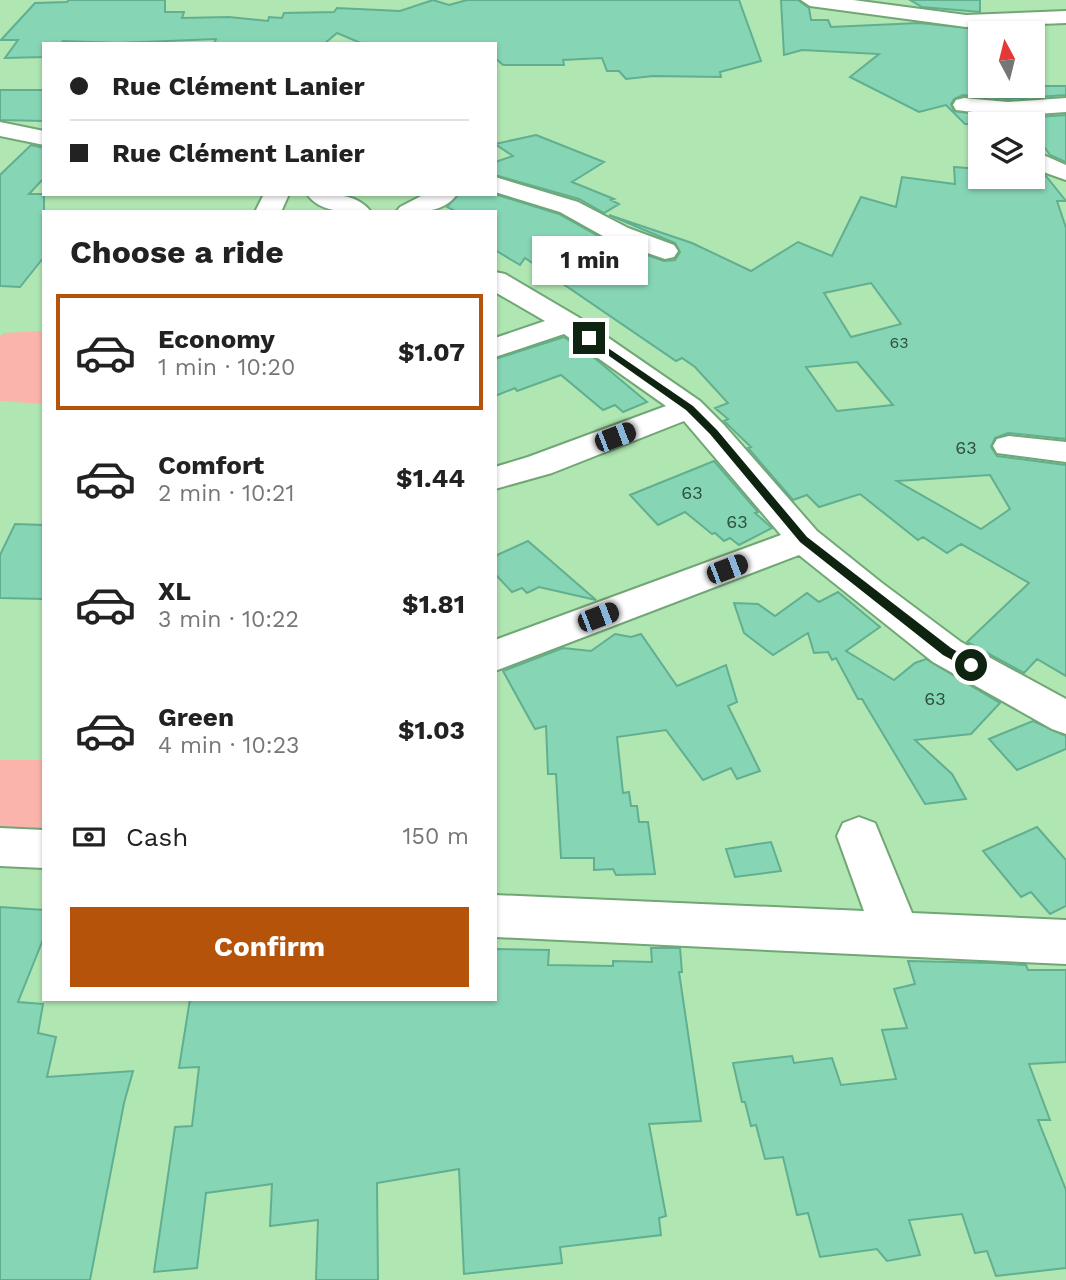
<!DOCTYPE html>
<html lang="en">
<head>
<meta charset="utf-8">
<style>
	:root { --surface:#fff; --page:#f2f2f2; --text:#222; --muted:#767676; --line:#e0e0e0; --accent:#b45309 }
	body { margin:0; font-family:"Work Sans",sans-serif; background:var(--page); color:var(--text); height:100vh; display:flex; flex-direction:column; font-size:26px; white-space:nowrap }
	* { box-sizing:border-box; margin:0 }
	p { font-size:23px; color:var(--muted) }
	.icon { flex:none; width:38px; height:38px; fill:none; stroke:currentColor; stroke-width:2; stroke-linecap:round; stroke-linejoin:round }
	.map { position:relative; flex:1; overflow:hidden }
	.details { position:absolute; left:42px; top:210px; width:455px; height:791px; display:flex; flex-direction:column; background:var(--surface); border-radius:0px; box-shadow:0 2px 5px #0004 }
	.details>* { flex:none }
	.top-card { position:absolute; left:42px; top:42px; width:455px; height:154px; border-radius:0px; box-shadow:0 2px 5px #0004; display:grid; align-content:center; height:154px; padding:0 28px; background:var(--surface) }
	.needle { width:46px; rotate:353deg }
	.fabs { position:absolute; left:968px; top:21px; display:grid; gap:14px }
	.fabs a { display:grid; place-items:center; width:77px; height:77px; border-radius:0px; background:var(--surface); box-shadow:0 2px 5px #0004; font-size:35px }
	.end { position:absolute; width:32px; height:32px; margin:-16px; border:9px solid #0e2411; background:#fff; box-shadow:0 0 0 4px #fff }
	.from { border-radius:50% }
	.bubble { position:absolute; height:49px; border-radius:0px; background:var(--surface); box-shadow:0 2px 5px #0004; font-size:23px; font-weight:700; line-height:49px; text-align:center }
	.car { position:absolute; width:21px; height:42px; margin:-21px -10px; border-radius:9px; box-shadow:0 0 5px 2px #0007; background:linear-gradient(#222 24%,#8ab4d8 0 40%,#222 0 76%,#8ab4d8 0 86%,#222 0) }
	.top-card b { display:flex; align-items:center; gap:24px; height:66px; font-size:26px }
	.top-card b+b { border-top:2px solid var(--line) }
	.top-card i { width:18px; height:18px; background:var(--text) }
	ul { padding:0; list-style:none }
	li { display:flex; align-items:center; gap:21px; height:116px; margin:0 14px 10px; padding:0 14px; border:4px solid transparent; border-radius:0px }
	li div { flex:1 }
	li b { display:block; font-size:26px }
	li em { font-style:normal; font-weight:700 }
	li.selected { border-color:var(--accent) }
	li>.icon { width:63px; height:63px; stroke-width:1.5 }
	h2 { padding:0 28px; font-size:32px; line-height:84px }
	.pay { display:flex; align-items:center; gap:18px; height:77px; padding:0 28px; font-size:26px }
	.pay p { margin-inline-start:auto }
	.cta { display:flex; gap:14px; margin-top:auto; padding:14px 28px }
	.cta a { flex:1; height:80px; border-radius:0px; background:var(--accent); color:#fff; font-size:28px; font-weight:700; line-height:80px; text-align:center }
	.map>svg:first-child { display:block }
	.green { fill:#fab4ac }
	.building { fill:#86d5b5; stroke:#61af90; stroke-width:2; fill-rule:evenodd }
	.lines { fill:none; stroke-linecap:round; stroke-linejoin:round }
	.minor-casing { stroke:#71a675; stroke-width:4 }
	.minor { fill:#fff; fill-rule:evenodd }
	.route { fill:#0e2411 }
	.labels { text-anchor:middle; stroke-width:7; stroke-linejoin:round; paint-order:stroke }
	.far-number-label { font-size:16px; fill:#2c503a }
	.number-label { font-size:18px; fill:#2c503a }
</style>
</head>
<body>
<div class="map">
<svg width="1066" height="1280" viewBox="0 0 1066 1280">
	<rect width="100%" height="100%" fill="#afe6b2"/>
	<!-- green -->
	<path class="green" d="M44 331V404L0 401V336L4 333Z
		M0 760H44V836L0 835Z"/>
	<!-- building -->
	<path class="building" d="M69 0H165V12H184L182 18 229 17 268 21 269 17 282 18 284 13 334 12 337 8 400 11 433 0 449 5 467 0H739L761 61 720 72 721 77 653 76 626 79 619 71H607L602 58 563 60 564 65H503L495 58V44H363L337 33 324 44H214L216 39 118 43 63 41 60 44H44V57L5 58 18 40H1L35 3 67 2Z
		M781 0H798L809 8 811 20H828L831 27 919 23 980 29V86H1066V95L1008 99 963 95 954 99 951 104 954 111 1008 119 1066 115V162L1050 155 1032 130V124H965L946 105 919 112 850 77 879 54 802 50 784 55Z
		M910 0H980V12L922 7Z
		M0 90H44V121L0 120Z
		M536 135 604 162 572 182 614 199 611 200 619 204 604 213 579 199 495 175V162L513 156 495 144Z
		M31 145 44 148V178L29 194H44V257L20 287 0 286V175Z
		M954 167 980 169V185L1046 176 1066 201H1057L1066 228V439L1008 433 995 438 991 447 997 456 1066 465V676L1037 659 1024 673 967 642 1029 583 961 544 947 553 923 537 918 540 860 494 819 507 807 495 793 500 748 448 751 447 724 421 728 419 715 408 728 403 695 367 682 358 676 361 525 258 520 265 495 250V212H457L447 207 459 194H494L559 214 609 242 664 261 675 260 680 252 675 243 609 215 692 243 751 271 798 242 832 256 861 197 896 207 902 177 955 184ZM871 283 901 324 851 337 824 293ZM857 362 893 405 837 411 806 367ZM990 475 1010 509 981 529 897 481Z
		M564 337 597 360 647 402 623 412 615 405 603 410 561 375 517 391 515 388 495 396V359Z
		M714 461 758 512 755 513 772 528 739 545 730 538 724 541 715 533 712 534 685 512 658 525 630 495Z
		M15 524 44 525V599L0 598V555Z
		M528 541 596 600 539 587 527 593 522 588 512 592 495 574V556Z
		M838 592 880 627 846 651 894 680 915 663 926 659 1000 703 971 734 915 740 952 774 966 799 925 804 862 699H858L836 658 832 660 828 652 814 653 808 633 773 655 744 633 734 603 758 604 775 616 807 593 819 602Z
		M615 634 631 637 641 634 677 686 726 665 737 702 728 706 760 771 737 779 731 768 703 780 666 730 617 737 623 793 629 792 631 806H637L639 822H648L655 874 616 875 613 869 594 870V858H561L556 774H548L546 726 535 729 503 671 563 648 591 651Z
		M1033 721 1066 736V749L1017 770 989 739Z
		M1037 827 1066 860V906L1050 914 1031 892 1021 897 983 851Z
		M771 842 781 871 735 877 726 849Z
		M0 907 44 910V937L18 1002 43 1004 38 1033 56 1037 47 1077 133 1071 124 1103 90 1280H0Z
		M651 948H680L682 972H679L701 1121 649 1124 666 1216 659 1218 661 1235 560 1247 562 1263 464 1274 459 1169 377 1183 378 1280H316L318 1220 270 1226 272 1184 206 1193 197 1268 154 1272 175 1127 192 1126 199 1067 179 1068 190 999H495V949L549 950 548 965 613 966V961L652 962Z
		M908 961 994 963 1026 965 1028 970H1066V1062L1029 1064 1050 1120H1038L1066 1190V1268L996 1276 987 1251 975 1253 962 1214 909 1220 920 1255 887 1261 877 1249 820 1257 808 1213 797 1215 783 1157 765 1159 756 1125 751 1126 745 1102H742L733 1063 792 1056 794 1063 832 1058 841 1085 896 1079 882 1030 907 1028 894 989 915 984Z"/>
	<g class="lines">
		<!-- minor casing -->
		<g class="minor-casing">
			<path id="minor" d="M801 0H853L966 15 1066 11V23L966 27 810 6Z
				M964 98 1008 102 1066 98V112L1008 116 956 110 953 105 956 100Z
				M0 122 44 131V145L0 136Z
				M1032 150 1066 165V180L1032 168Z
				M495 177 578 202 628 228 674 245 678 251 674 257 665 259 610 240 560 212 495 192Z
				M264 194H289L281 212H255Z
				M307 194C327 194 357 192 371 212 350 212 320 214 307 194Z
				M425 194H457C444 214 417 212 396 212L400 207Z
				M495 272 505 274 578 317 700 401 724 425 817 531 882 583 961 642 1066 699V734L1052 729 933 662 799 555 495 671V640L781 535 684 421 552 473 495 489V467L528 457 666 406 564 334 495 357V338L545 321 495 292Z
				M1009 436 1066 442V462L997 453 993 446 997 439Z
				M859 817 875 823 912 913 1066 920V964L495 937V895L864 911 837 836 843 823Z
				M0 828 44 830V868L0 866Z"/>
		</g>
		<!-- minor -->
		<use href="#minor" class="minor"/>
	</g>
	<!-- route -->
	<path class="route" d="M589 335 693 406 717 430 807 537 951 648 975 662V668H967L943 655 800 542 710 434 686 410 585 339Z"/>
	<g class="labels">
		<!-- far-number labels -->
		<g class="far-number-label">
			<text x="899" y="348">63</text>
		</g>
		<!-- number labels -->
		<g class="number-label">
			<text x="966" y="454">63</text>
			<text x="692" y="499">63</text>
			<text x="737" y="528">63</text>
			<text x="935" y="705">63</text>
		</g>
	</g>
</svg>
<div class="fabs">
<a><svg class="needle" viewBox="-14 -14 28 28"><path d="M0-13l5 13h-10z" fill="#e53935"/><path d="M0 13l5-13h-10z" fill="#767676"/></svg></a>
<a><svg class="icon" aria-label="layers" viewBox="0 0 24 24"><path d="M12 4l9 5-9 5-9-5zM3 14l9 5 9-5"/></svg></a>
</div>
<i class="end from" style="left:971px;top:665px"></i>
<i class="end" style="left:589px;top:338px"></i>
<div class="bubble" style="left:532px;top:236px;width:116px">1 min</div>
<i class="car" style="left:615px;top:437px;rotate:69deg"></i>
<i class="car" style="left:727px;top:569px;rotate:69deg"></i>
<i class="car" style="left:598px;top:617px;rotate:69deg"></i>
<div class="top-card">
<b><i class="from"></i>Rue Clément Lanier</b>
<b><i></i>Rue Clément Lanier</b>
</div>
<section class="details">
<h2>Choose a ride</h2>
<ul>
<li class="selected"><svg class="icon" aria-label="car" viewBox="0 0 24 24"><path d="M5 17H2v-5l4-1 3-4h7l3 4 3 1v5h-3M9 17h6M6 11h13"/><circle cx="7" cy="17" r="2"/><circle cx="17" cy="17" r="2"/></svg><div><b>Economy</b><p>1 min · 10:20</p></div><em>$1.07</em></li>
<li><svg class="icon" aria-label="car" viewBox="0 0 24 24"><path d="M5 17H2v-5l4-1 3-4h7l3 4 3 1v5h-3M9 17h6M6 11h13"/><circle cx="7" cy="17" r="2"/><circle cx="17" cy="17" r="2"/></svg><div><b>Comfort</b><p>2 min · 10:21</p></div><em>$1.44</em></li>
<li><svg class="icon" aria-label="car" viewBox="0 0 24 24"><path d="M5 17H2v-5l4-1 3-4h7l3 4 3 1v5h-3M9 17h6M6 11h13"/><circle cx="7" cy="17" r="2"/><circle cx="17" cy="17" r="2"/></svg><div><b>XL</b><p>3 min · 10:22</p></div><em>$1.81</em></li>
<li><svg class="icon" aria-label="car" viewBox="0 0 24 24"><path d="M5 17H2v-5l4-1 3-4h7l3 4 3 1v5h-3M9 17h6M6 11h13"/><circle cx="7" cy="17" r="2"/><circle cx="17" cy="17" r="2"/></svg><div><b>Green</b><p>4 min · 10:23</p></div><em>$1.03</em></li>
</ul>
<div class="pay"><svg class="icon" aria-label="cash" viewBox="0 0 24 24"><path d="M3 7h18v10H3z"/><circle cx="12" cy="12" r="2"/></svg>Cash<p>150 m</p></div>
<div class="cta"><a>Confirm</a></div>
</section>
</div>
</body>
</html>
